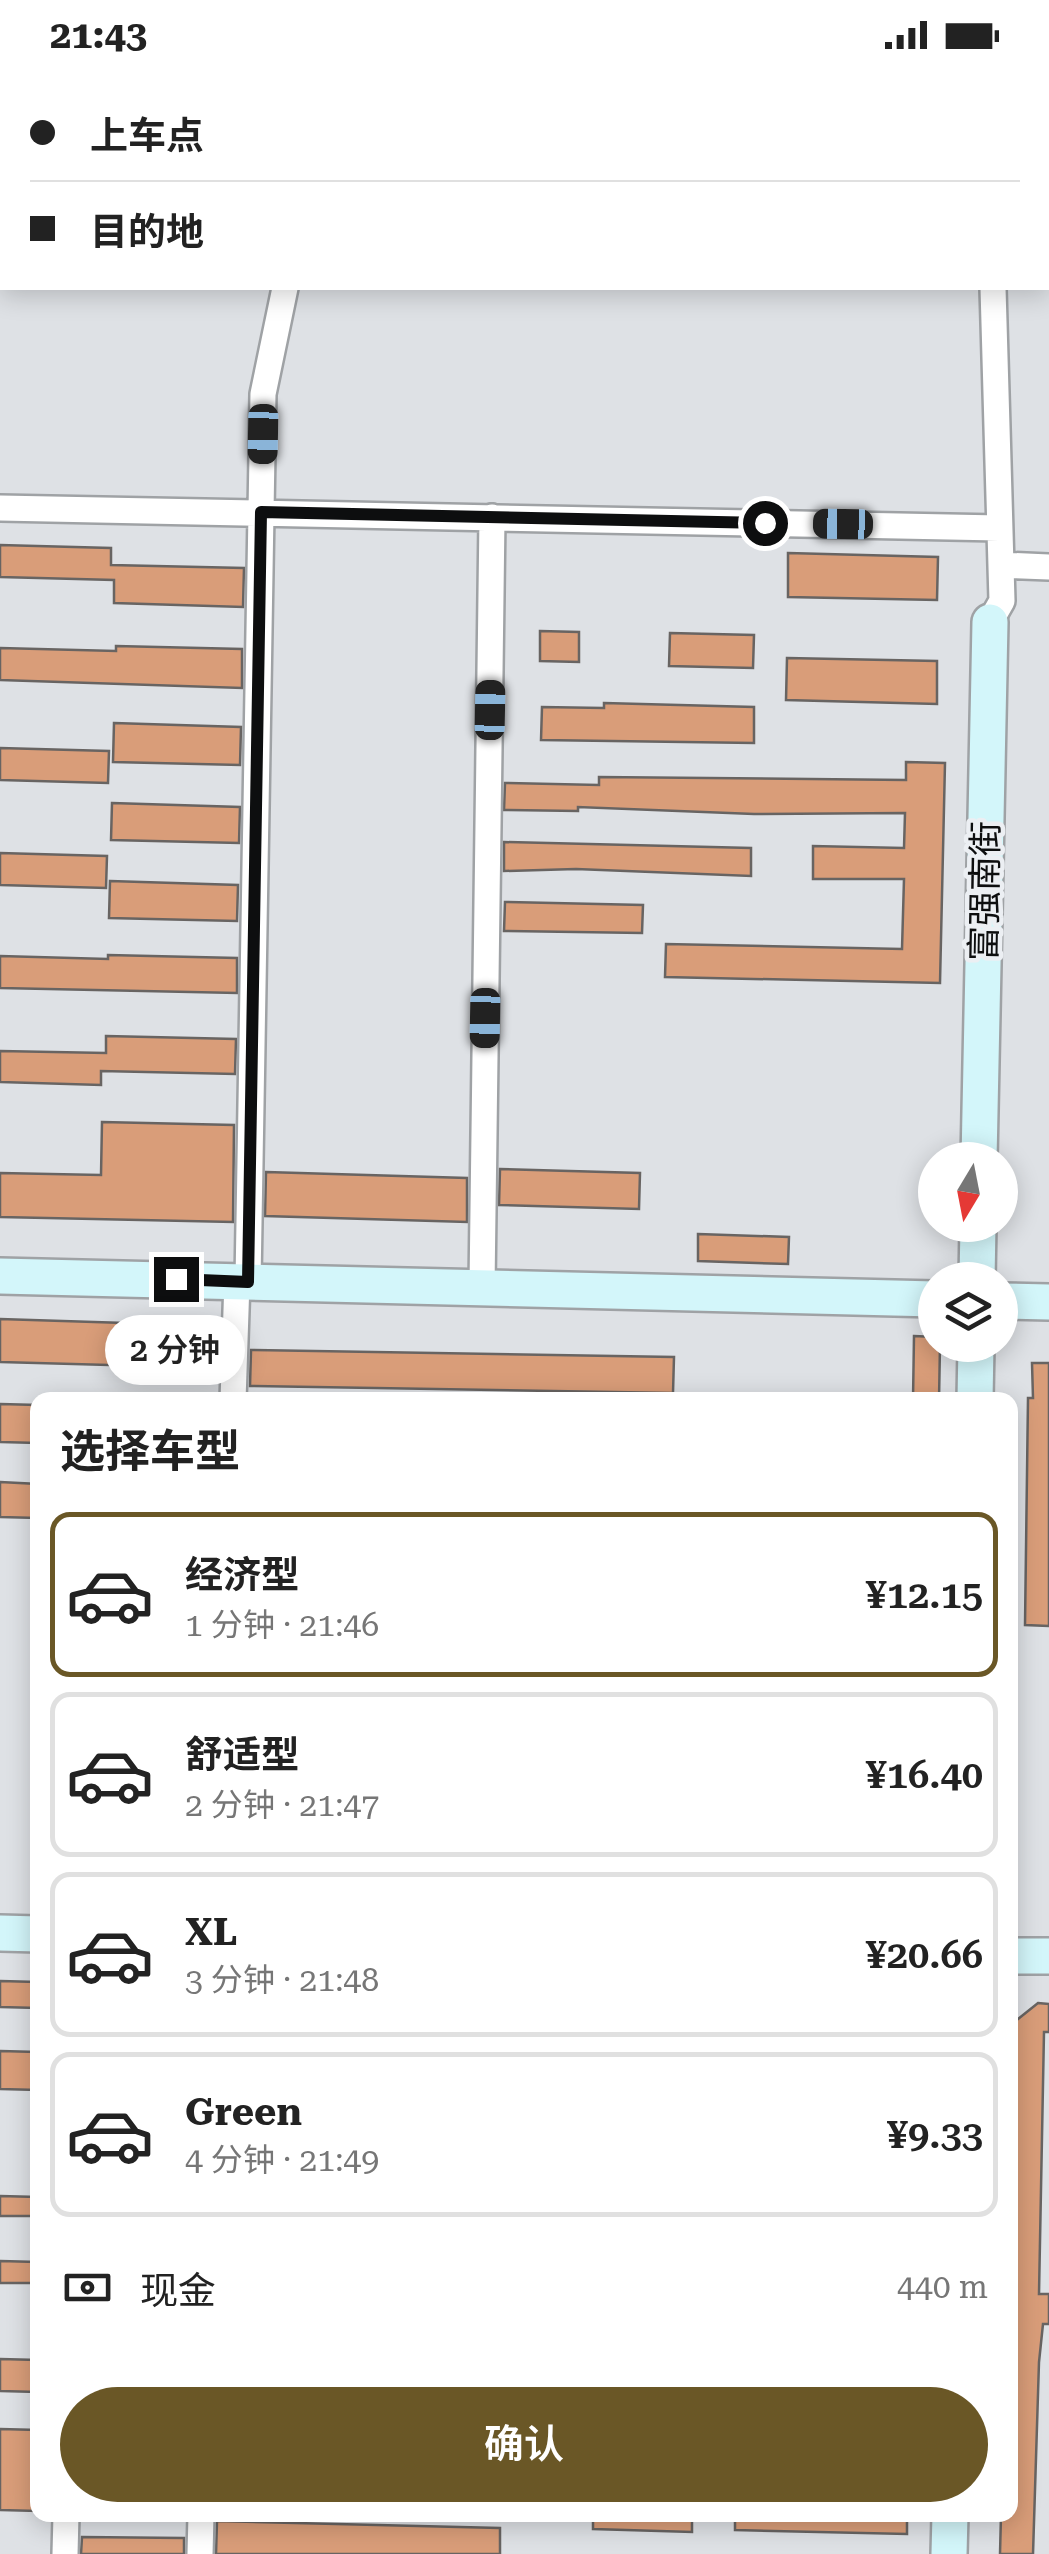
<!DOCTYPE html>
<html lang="zh">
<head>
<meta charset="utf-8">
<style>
	:root { --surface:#fff; --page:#f6f6f6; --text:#222; --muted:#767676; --line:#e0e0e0; --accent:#6a5726 }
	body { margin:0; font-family:"Roboto Serif","Noto Sans SC",serif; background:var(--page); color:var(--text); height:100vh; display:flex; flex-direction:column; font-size:38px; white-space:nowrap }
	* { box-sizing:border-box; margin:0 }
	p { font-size:32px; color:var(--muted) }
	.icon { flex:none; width:55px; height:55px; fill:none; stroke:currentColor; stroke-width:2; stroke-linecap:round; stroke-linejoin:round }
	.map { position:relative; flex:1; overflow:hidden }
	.side { position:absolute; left:30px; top:1322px; width:988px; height:1130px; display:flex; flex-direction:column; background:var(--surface); border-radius:20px; box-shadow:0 5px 25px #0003 }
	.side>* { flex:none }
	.guide { position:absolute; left:0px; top:0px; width:1050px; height:220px; box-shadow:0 5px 25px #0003; display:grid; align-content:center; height:220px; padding:0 30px; background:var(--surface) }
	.needle { width:65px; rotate:190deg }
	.fabs { position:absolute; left:918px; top:1072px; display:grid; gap:20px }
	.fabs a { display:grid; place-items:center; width:100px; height:100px; border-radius:50%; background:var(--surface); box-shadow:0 5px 25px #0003; font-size:50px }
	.end { position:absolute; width:45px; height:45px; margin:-22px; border:12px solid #0d0e0f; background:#fff; box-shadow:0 0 0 5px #fff }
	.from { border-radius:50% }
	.bubble { position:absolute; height:70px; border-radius:35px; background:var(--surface); box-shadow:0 5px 25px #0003; font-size:32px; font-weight:600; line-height:70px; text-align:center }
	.car { position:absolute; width:30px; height:60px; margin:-30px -15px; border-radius:12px; box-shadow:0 0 8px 2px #0007; background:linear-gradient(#222 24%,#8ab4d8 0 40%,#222 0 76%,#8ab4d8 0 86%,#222 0) }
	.guide b { display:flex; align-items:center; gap:35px; height:95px; font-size:38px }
	.guide b+b { border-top:2px solid var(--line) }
	.guide i { width:25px; height:25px; background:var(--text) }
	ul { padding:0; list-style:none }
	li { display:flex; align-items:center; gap:30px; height:165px; margin:0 20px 15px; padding:0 10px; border:5px solid var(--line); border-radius:20px }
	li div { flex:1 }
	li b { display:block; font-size:38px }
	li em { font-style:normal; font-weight:600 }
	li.active { border-color:var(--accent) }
	li>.icon { width:90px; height:90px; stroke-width:1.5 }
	h2 { padding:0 30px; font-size:45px; line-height:120px }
	.pay { display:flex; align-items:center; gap:25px; height:110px; padding:0 30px; font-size:38px }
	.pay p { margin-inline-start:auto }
	.cta { display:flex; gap:20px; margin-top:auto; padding:20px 30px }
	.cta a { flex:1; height:115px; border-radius:60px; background:var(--accent); color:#fff; font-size:40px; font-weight:600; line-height:115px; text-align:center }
	.status { display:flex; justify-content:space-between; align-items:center; height:70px; padding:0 50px; background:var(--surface); direction:ltr }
	.status svg { height:28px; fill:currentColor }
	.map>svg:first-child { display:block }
	.building { fill:#d99d79; stroke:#686462; stroke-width:2.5 }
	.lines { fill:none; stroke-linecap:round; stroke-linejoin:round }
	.street-casing { stroke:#9fa2a5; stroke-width:30 }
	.secondary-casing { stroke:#9fa2a5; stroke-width:40 }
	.street { stroke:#fff; stroke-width:25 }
	.secondary { stroke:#d3f6fa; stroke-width:35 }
	.route { stroke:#0d0e0f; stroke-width:12 }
	.labels { text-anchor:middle; stroke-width:9; stroke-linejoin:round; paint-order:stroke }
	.street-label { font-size:35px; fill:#0d0e0f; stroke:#eceff3 }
</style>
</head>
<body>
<div class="status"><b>21:43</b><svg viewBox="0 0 49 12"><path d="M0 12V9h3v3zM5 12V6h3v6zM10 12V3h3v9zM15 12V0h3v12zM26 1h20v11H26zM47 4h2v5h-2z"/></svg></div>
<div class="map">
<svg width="1049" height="2484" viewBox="0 0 1049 2484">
	<rect width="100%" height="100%" fill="#dee1e5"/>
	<!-- building -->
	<path class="building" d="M0 475 111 478V495L244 498 243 537 114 533V510L0 507Z
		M788 483 938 487 937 530 788 527Z
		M540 561 579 562V592L540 591Z
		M670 563 754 565 753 598 669 596Z
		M116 576 242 579V618L0 610V578L116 581Z
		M787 588 937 591V634L786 630Z
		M604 633 754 637V673L541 670 542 637 604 638Z
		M114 653 241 657 240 695 113 692Z
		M0 678 109 681 108 713 0 710Z
		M906 692 945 693 940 913 665 907 666 874 902 879 904 809H813V776L904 778 905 743 754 744 578 737V741L504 740 505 713 599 715V707L906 710Z
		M112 733 240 737 239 773 111 770Z
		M504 772 751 778V806L576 799 504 801Z
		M0 783 107 786 106 818 0 815Z
		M110 811 238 815 237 851 109 848Z
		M505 832 643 835 642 863 504 861Z
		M108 885 237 888V923L0 918V886L108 889Z
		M106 966 236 969 235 1004 101 1001V1015L0 1012V981L106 983Z
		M102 1052 234 1055 233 1152 0 1147V1103L101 1105Z
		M500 1099 640 1103 639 1139 499 1135Z
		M266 1102 467 1108V1152L265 1146Z
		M698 1164 789 1167 788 1194 698 1191Z
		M0 1249 219 1256 218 1298 0 1292Z
		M914 1266 935 1267V1275H940L939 1330H913Z
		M251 1280 674 1287 673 1323 250 1316Z
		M1032 1293H1049V1556L1025 1555 1028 1328H1033Z
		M0 1334 38 1335V1373L0 1372Z
		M0 1412 38 1414V1448L0 1447Z
		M0 1911 38 1912V1938L0 1937Z
		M1038 1933 1049 1934V1962H1044L1039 2224H1049V2254H1043L1039 2292 1033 2484H1000L1001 2445H1010L1013 1953Z
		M0 1981 38 1982V2020L0 2019Z
		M0 2126 38 2127V2146H0Z
		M0 2191 38 2192V2213H0Z
		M0 2289 38 2290V2322L0 2321Z
		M0 2359 38 2360V2441L0 2440Z
		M593 2445H692V2462L593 2459Z
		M735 2445H907V2464L735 2460Z
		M217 2451 500 2458V2484H216Z
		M82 2467 184 2468V2484H81Z"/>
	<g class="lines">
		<!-- street casing -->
		<g class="street-casing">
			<path id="street" d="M414 0 415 2
				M553 0 567 2
				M953 2V0
				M0 438 999 458
				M1001 495 1049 497
				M990 552 1002 531 993 218
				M248 1211 263 324 285 218
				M482 1217 492 447
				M233 1330 237 1211
				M65 2484 66 2445
				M200 2484 201 2445"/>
		</g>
		<!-- secondary casing -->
		<g class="secondary-casing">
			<path id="secondary" d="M979 1090 990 552
				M0 1206 935 1229
				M977 1210 978 1155
				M1000 1231 1049 1232
				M975 1330 976 1275
				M0 1863 38 1864
				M1010 1886H1049
				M949 2484 950 2445"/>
		</g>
		<!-- street -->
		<use href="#street" class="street"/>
		<!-- secondary -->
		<use href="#secondary" class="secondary"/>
	</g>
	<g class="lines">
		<!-- route -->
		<path class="route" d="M176 1209 248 1212 261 442 765 453"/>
	</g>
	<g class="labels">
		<!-- street labels -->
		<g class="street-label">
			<text transform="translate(985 821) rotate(-89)" y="12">富强南街</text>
		</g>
	</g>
</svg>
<div class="fabs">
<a><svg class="needle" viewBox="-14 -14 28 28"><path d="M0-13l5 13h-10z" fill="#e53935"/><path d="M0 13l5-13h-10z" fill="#767676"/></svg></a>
<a><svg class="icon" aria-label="layers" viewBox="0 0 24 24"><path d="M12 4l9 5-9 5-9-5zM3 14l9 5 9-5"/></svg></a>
</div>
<i class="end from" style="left:765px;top:453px"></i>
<i class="end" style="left:176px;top:1209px"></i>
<div class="bubble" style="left:105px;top:1245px;width:140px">2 分钟</div>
<i class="car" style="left:263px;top:364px;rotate:181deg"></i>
<i class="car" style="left:843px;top:454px;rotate:271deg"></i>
<i class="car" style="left:490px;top:640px;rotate:1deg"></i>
<i class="car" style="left:485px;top:948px;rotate:181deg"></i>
<div class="guide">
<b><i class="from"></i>上车点</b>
<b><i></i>目的地</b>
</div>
<section class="side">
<h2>选择车型</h2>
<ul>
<li class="active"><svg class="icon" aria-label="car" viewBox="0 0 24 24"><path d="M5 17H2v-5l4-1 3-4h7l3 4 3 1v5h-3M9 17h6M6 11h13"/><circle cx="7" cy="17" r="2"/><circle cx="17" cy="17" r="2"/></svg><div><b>经济型</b><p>1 分钟 · 21:46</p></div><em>¥12.15</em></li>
<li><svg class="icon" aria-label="car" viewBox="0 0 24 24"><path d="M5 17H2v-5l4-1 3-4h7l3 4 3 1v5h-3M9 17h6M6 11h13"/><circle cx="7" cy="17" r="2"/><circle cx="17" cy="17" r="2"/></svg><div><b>舒适型</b><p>2 分钟 · 21:47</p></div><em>¥16.40</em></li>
<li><svg class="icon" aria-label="car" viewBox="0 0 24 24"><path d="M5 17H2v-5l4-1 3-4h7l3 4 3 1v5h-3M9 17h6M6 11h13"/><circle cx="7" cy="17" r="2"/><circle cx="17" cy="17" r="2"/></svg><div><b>XL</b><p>3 分钟 · 21:48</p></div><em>¥20.66</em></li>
<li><svg class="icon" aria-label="car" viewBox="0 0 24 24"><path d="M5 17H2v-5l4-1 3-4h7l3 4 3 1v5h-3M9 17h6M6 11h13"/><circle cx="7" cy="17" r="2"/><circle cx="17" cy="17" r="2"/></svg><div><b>Green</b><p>4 分钟 · 21:49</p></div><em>¥9.33</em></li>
</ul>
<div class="pay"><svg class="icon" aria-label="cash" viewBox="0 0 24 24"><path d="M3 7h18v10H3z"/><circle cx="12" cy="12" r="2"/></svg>现金<p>440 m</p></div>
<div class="cta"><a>确认</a></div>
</section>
</div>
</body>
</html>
